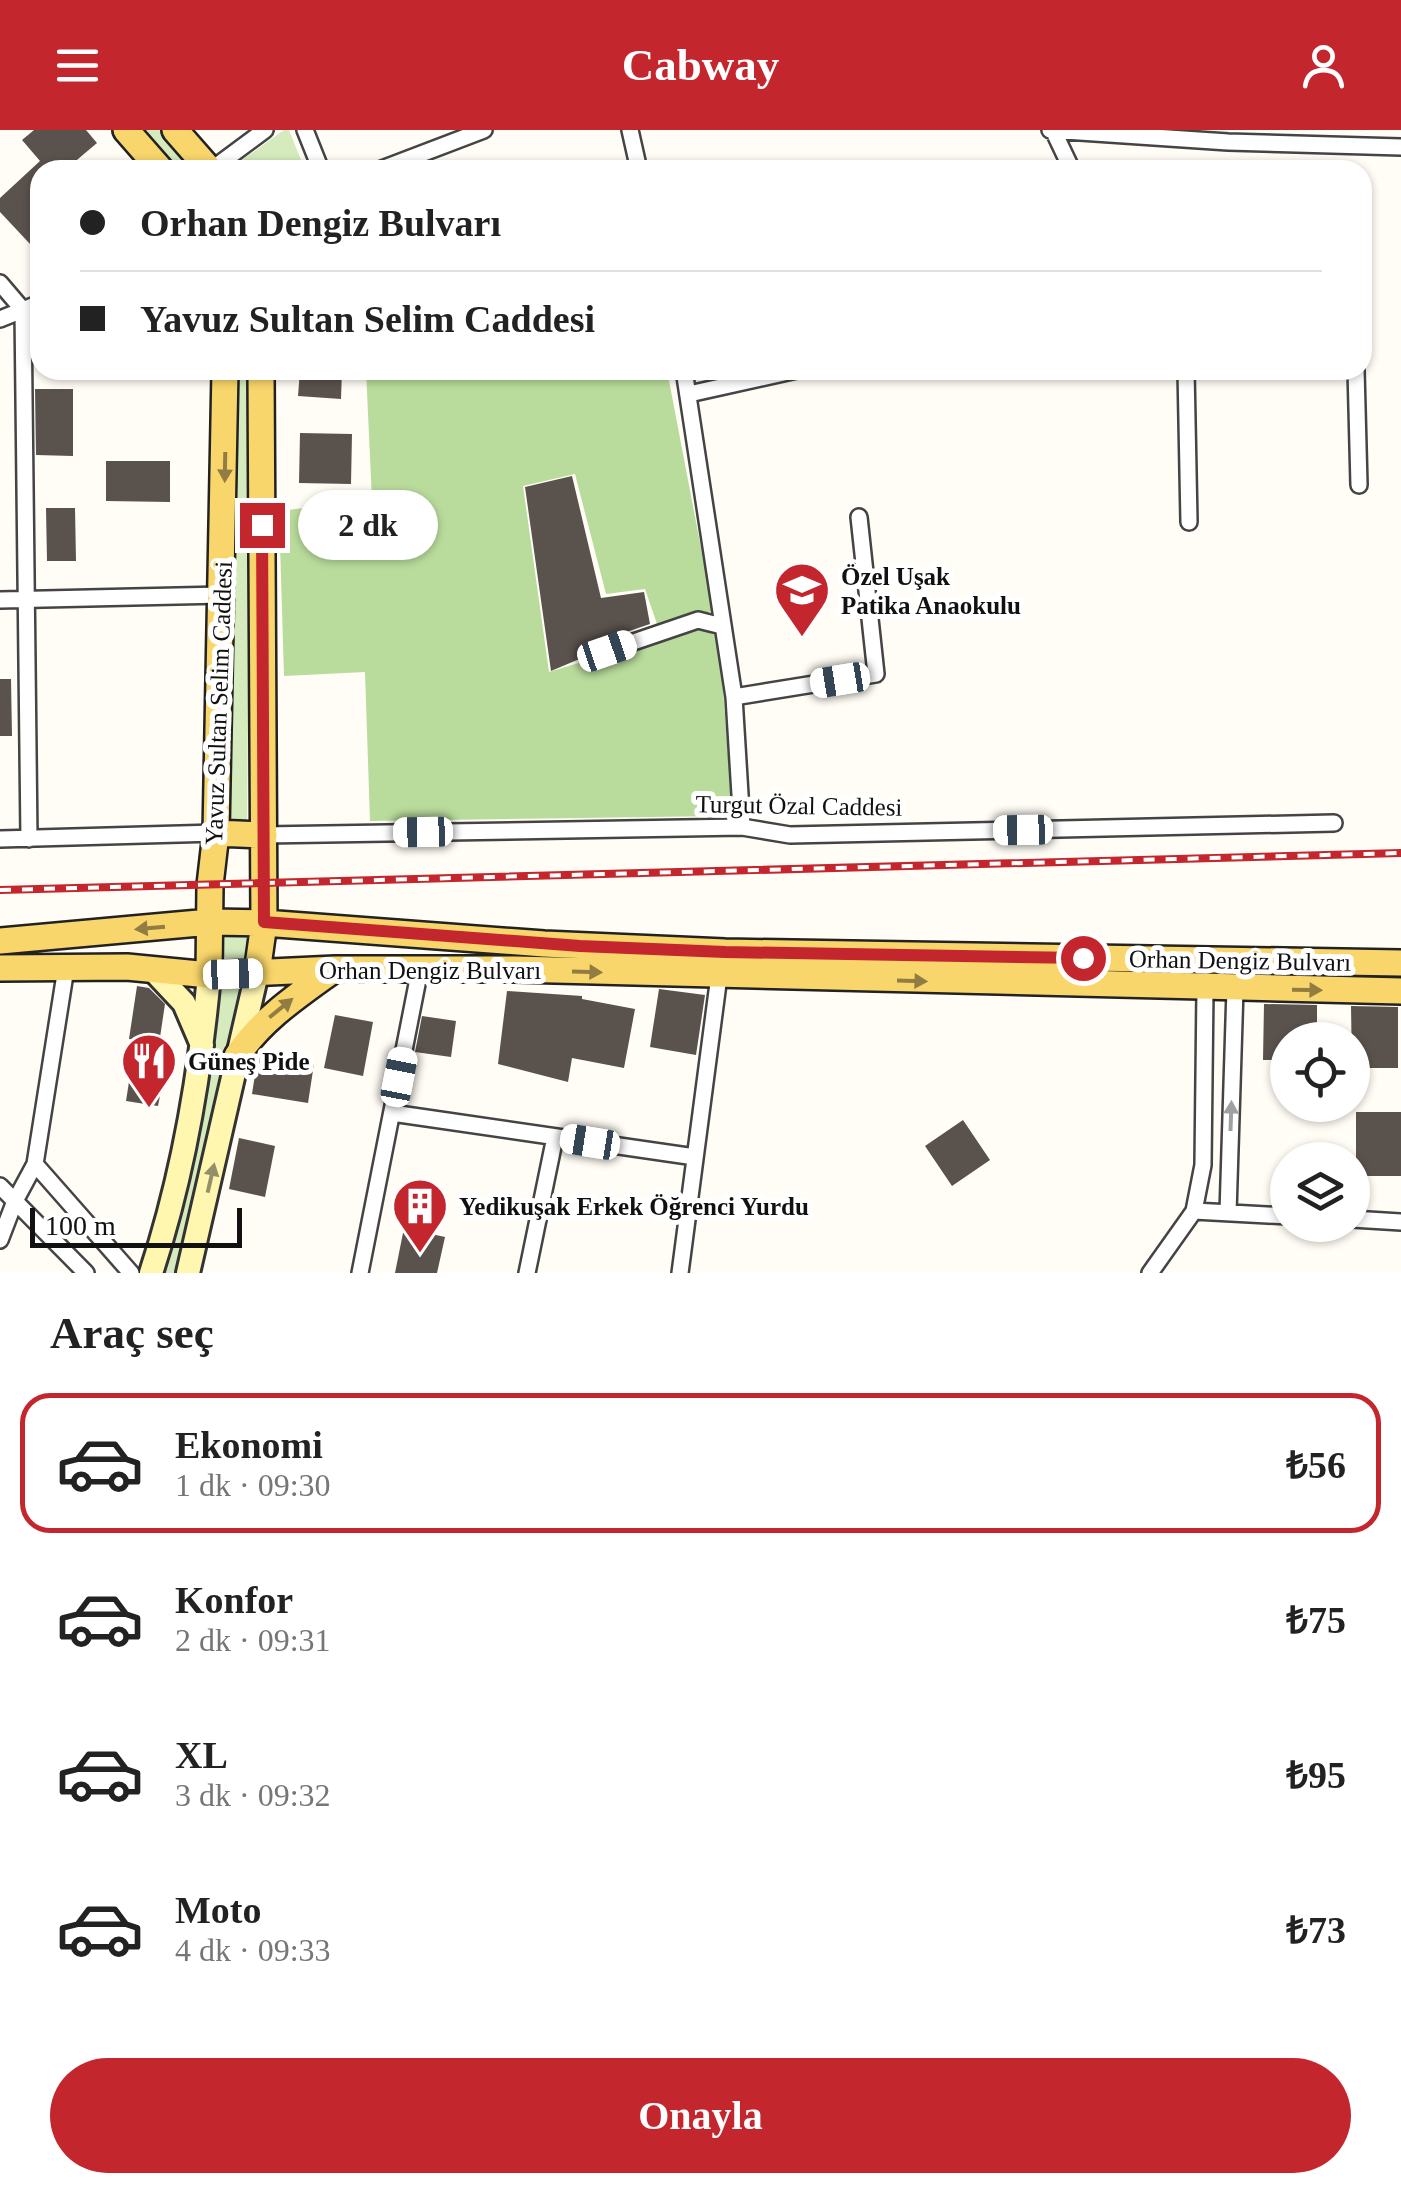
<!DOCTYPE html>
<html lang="tr">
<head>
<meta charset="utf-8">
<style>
	:root { --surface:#fff; --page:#f2f2f2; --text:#222; --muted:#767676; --line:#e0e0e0; --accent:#c4262e }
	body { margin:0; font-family:Georgia,serif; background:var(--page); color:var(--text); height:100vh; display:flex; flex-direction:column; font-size:38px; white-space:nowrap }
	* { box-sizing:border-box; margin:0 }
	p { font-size:32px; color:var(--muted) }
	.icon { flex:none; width:55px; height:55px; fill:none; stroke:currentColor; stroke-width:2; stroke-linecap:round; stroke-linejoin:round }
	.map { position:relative; height:1143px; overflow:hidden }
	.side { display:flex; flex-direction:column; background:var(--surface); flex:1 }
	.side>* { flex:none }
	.banner { position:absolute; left:30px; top:30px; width:1342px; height:220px; border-radius:30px; box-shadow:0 2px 8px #0004; display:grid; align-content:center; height:220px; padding:0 50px; background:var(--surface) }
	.controls { position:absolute; left:1270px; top:892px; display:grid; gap:20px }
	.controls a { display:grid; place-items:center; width:100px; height:100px; border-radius:50%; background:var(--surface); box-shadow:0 2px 8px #0004; font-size:50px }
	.scale { position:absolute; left:30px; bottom:25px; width:212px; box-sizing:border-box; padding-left:10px; border:5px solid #111; border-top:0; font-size:28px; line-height:35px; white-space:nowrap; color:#111; -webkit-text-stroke:8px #fff; paint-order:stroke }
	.end { position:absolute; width:45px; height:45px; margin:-22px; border:12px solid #c4262e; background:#fff; box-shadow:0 0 0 5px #fff }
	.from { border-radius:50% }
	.bubble { position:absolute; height:70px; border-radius:35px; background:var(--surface); box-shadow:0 2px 8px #0004; font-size:32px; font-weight:700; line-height:70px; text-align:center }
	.car { position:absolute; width:30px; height:60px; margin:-30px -15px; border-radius:12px; box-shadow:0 0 8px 2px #0007; background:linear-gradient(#fff 24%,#345 0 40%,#fff 0 76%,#345 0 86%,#fff 0) }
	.banner b { display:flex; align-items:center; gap:35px; height:95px; font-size:38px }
	.banner b+b { border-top:2px solid var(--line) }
	.banner i { width:25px; height:25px; background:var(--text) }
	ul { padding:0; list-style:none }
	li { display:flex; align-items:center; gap:30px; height:140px; margin:0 20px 15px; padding:0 30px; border:5px solid transparent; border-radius:30px }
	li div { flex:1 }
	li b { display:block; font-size:38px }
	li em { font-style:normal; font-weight:700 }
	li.current { border-color:var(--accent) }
	li>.icon { width:90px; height:90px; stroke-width:1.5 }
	h2 { padding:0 50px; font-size:45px; line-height:120px }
	.button { display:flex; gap:20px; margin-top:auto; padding:20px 50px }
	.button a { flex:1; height:115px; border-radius:60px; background:var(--accent); color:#fff; font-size:40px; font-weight:700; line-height:115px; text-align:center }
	header { display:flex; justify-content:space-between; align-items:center; height:130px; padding:0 50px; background:var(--accent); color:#fff; font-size:45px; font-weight:700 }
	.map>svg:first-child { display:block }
	.green { fill:#d5ebbd }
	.forest { fill:#b9dc9c }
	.building { fill:#5a524d }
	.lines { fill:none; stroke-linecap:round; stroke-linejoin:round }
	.street-casing { stroke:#444; stroke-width:20 }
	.secondary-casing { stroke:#333; stroke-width:28 }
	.primary-casing { stroke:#222; stroke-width:30 }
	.street { stroke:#fff; stroke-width:15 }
	.secondary { stroke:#fff6b0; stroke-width:22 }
	.primary { stroke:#f9d66b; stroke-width:25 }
	.rail-casing { stroke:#c4262e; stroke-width:8 }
	.rail { stroke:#fff; stroke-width:4; stroke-dasharray:11; stroke-linecap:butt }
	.oneway { fill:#917d42 }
	.oneway2 { fill:#a0a0a0 }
	.oneway3 { fill:#948f68 }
	.route { stroke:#c4262e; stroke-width:12 }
	.labels { text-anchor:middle; stroke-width:10; stroke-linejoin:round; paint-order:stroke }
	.poi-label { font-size:25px; font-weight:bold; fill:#111; stroke:#fff; text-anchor:start }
	.street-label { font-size:25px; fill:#111; stroke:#fff }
</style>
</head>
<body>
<header><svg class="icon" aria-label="menu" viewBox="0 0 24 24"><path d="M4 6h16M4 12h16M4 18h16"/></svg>Cabway<svg class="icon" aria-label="person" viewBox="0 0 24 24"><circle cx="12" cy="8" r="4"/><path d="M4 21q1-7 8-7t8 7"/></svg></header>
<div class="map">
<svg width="1401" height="1143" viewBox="0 0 1401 1143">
	<rect width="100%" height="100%" fill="#fffdf5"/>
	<!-- green -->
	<path class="green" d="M141 0H161L195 40H174Z
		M284 0H289L305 40H239L235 35Z
		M235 240H251L247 695H229Z
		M227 804H248L252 807 247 832 231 833C220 826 218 814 227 804Z
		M217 858H239L193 1075 174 1143H159Z"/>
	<!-- forest -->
	<path class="forest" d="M366 240H667L713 481 657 494 645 459 606 464 575 344 523 356 549 542 696 497 719 507 732 677 722 686 370 691 365 542 284 546 279 381 372 370Z"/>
	<!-- building -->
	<path class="building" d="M34 0H86L97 13 65 40H40V105L30 114 0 82V68L40 31 22 10Z
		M300 240H342L341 269 298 266Z
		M35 259H73V326L36 325Z
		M300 303 352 304 351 354 299 353Z
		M106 331H170V372L106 371Z
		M572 346 601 468 644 462 650 494 603 510 596 522 551 541 525 357Z
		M46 378H75L76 431H47Z
		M0 549H11L12 606H0Z
		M137 856 149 858 165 874 159 914 129 909Z
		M659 859 705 865 696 925 650 917Z
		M507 861 582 866V869L635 879 624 938 572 928 568 952 498 934Z
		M1264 874 1317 875V910H1288V930H1263Z
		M1351 876 1398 877V938H1352Z
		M335 885 373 892 363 946 324 938Z
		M422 886 456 891 451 927 415 922Z
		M258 925 314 934 308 973 252 964Z
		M131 939 164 945 158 976 126 971Z
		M1356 982H1401V1046H1356Z
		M963 990 990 1030 952 1056 925 1016Z
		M239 1008 275 1016 265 1067 229 1059Z
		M404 1098 445 1107 437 1143H395Z"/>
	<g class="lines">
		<!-- street casing -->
		<g class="street-casing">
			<path id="street" d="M305 0 321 40
				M630 0 639 40
				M1050 0 1228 12 1401 17
				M1053 0 1072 40
				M211 40 265 0
				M379 40 484 0
				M0 153 23 180 29 709
				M0 189 40 173
				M684 240 734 567 742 697
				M1186 240 1189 392
				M1356 240 1359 355
				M689 264 797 240
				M0 470 222 465
				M607 521 698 490 722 496
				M734 567 876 544 859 387
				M264 705 742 697 790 705 1334 693
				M0 709 216 703
				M392 983 695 1027
				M35 1034 131 1143
				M0 1056 86 1143
				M1194 1081 1288 1086
				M1228 1083 1235 859
				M1352 1089 1401 1092
				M0 1110 15 1071 35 1034 66 838
				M360 1143 420 839
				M527 1143 555 1007
				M680 1143 719 846
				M1150 1143 1194 1081 1203 1035 1205 859"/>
		</g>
		<!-- secondary casing -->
		<g class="secondary-casing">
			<path id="secondary" d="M153 840 184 873 202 915
				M151 1143C183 1046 200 947 209 845
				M188 1143 257 843"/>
		</g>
		<!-- primary casing -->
		<g class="primary-casing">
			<path id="primary" d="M126 0 161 40
				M175 0 210 40
				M216 703 264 705
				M0 811 210 792 264 793 544 814 725 822 1401 833
				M0 838 127 837 209 845 335 839H515L1401 861
				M257 843 264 793 261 240
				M209 845 210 755 216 703 225 240
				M237 926C262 889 297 866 333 840"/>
		</g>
		<!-- street -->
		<use href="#street" class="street"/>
		<!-- secondary -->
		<use href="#secondary" class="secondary"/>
		<!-- primary -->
		<use href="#primary" class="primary"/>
		<!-- rail casing -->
		<g class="rail-casing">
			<path id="rail" d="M0 760 1401 723"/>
		</g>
		<!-- rail -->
		<use href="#rail" class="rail"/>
	</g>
	<!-- one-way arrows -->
	<defs><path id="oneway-solid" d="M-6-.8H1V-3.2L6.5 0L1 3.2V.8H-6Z" transform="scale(2.5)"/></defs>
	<g class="oneway">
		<use href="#oneway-solid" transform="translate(225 337) rotate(91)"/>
		<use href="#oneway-solid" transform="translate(150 798) rotate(175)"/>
		<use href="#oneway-solid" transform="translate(587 842) rotate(2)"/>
		<use href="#oneway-solid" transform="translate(912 851) rotate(2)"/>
		<use href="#oneway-solid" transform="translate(1307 860) rotate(1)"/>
		<use href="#oneway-solid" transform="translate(281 878) rotate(-39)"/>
	</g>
	<use class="oneway2" href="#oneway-solid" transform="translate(1231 986) rotate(-88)"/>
	<use class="oneway3" href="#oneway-solid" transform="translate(211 1048) rotate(-77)"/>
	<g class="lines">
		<!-- route -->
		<path class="route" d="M262 395 264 792 580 816 725 822 1083 828"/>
	</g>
	<!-- icons -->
	<defs>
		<g id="school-pin" transform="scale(2.875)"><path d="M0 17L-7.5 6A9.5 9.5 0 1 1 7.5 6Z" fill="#c4262e" stroke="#fff"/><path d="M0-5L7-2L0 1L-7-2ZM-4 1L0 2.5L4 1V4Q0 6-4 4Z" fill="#fff"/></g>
		<g id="restaurant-pin" transform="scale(2.875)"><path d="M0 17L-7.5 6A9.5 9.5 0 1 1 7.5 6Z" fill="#c4262e" stroke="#fff"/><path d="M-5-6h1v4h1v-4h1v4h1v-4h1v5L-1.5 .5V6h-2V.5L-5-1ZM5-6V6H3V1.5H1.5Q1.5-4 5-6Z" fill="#fff"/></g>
		<g id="building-pin" transform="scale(2.875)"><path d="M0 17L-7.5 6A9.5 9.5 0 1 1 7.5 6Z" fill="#c4262e" stroke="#fff"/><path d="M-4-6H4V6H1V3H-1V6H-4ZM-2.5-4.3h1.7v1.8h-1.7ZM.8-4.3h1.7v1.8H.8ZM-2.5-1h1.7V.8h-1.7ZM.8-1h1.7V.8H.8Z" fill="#fff"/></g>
	</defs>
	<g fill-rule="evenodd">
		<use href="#school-pin" x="802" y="460"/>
		<use href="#restaurant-pin" x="149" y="931"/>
		<use href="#building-pin" x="420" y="1076"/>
	</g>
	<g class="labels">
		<!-- poi labels -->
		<g class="poi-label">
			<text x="841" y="455">Özel Uşak<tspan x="841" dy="29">Patika Anaokulu</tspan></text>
			<text x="188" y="940">Güneş Pide</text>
			<text x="459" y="1085">Yedikuşak Erkek Öğrenci Yurdu</text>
		</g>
		<!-- street labels -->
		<g class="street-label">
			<text transform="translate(218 573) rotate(-88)" y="9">Yavuz Sultan Selim Caddesi</text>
			<text transform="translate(799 675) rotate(1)" y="9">Turgut Özal Caddesi</text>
			<text transform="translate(1240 830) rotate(1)" y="9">Orhan Dengiz Bulvarı</text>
			<text x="430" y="849">Orhan Dengiz Bulvarı</text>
		</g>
	</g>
</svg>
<div class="controls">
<a><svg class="icon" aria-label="locate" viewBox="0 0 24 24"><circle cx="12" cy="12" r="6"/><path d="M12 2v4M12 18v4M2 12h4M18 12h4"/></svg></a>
<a><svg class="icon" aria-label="layers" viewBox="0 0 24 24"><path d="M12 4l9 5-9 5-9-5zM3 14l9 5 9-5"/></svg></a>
</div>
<div class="scale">100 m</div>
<i class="end from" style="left:1083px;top:828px"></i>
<i class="end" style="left:262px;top:395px"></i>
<div class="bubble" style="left:298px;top:360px;width:140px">2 dk</div>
<i class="car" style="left:607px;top:521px;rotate:71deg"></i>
<i class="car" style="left:840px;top:550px;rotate:261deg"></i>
<i class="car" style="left:1023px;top:700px;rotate:269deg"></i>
<i class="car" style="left:423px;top:702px;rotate:269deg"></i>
<i class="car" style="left:233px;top:844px;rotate:88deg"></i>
<i class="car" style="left:399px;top:947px;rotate:11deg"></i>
<i class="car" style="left:590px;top:1012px;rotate:279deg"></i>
<div class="banner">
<b><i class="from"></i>Orhan Dengiz Bulvarı</b>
<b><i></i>Yavuz Sultan Selim Caddesi</b>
</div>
</div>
<section class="side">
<h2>Araç seç</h2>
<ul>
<li class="current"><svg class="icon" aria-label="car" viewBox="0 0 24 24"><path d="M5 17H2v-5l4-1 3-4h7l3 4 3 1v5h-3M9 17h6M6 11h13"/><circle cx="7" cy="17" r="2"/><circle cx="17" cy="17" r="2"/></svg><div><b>Ekonomi</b><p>1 dk · 09:30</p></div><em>₺56</em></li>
<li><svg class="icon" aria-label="car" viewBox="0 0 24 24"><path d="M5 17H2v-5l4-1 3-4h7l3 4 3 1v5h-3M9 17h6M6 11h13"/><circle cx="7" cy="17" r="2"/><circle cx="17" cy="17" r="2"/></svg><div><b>Konfor</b><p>2 dk · 09:31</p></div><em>₺75</em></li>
<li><svg class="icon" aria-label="car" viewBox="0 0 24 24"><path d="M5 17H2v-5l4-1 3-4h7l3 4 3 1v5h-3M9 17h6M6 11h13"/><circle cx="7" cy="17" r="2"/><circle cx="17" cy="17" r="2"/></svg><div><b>XL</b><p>3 dk · 09:32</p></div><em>₺95</em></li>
<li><svg class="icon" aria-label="car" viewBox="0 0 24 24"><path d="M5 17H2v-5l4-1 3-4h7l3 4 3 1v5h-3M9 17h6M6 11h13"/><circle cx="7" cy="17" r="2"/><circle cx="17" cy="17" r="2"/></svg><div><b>Moto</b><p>4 dk · 09:33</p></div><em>₺73</em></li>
</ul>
<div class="button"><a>Onayla</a></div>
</section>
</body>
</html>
